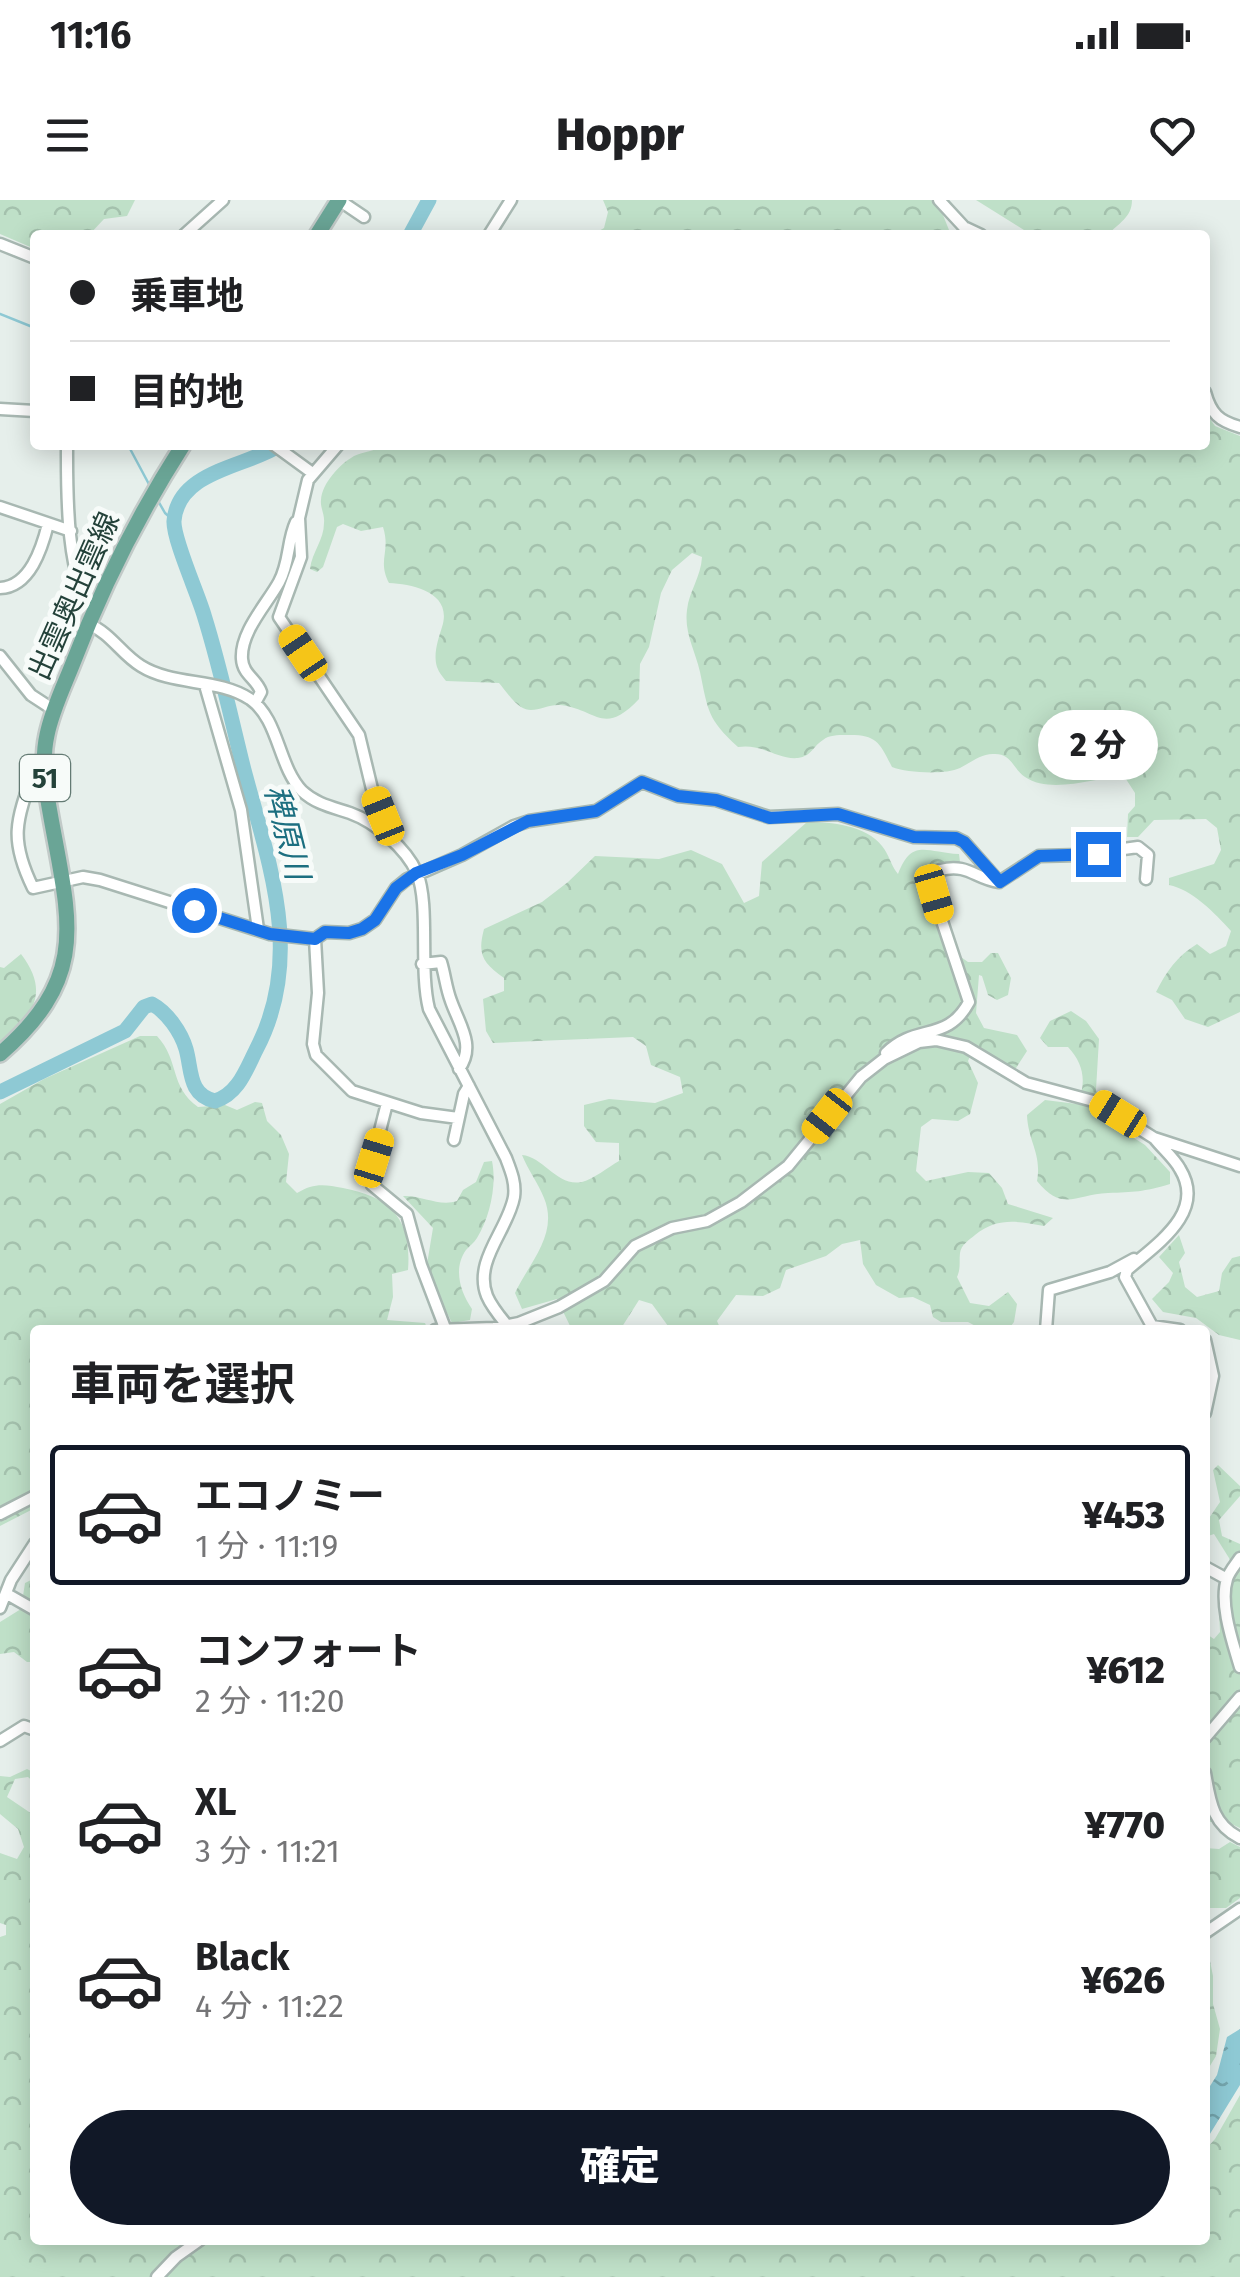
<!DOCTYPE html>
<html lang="ja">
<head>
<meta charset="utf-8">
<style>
	:root { --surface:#fff; --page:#f6f6f6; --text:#202124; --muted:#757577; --line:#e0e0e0; --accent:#111827 }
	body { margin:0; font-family:"Fira Sans","Noto Sans JP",sans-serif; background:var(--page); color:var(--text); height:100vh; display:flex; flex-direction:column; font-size:38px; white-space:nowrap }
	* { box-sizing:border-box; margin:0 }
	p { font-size:32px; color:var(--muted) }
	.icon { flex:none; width:55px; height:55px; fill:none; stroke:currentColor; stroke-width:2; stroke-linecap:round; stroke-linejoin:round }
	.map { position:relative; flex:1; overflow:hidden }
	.panel { position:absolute; left:30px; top:1125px; width:1180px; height:920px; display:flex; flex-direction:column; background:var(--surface); border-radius:10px; box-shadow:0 5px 25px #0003 }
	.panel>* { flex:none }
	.guide { position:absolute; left:30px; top:30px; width:1180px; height:220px; border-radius:10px; box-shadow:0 5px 25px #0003; display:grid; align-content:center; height:220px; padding:0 40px; background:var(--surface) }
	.end { position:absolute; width:45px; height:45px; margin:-22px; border:12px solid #1a73e8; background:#fff; box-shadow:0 0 0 5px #fff }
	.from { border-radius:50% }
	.bubble { position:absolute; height:70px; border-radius:35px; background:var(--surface); box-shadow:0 5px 25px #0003; font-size:32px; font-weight:800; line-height:70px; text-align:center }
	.car { position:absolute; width:30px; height:60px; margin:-30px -15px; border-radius:12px; box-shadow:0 0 8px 2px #0007; background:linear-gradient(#f5c518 24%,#345 0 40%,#f5c518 0 76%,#345 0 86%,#f5c518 0) }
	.guide b { display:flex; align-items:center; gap:35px; height:95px; font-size:38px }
	.guide b+b { border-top:2px solid var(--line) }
	.guide i { width:25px; height:25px; background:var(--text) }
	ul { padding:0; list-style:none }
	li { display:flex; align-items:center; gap:30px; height:140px; margin:0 20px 15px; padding:0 20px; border:5px solid transparent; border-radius:10px }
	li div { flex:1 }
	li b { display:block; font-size:38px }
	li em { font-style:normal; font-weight:800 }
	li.on { border-color:var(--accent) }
	li>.icon { width:90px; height:90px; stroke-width:1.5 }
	h2 { padding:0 40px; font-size:45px; line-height:120px }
	.cta { display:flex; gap:20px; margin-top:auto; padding:20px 40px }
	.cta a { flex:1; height:115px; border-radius:60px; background:var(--accent); color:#fff; font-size:40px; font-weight:800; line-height:115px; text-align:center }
	.status { display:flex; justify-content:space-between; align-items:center; height:70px; padding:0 50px; background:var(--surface); direction:ltr }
	.status svg { height:28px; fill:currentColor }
	header { display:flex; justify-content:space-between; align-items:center; height:130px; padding:0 40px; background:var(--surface); font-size:45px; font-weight:800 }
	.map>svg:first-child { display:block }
	.forest { fill:url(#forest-crowns) }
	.water { fill:url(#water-ripples) }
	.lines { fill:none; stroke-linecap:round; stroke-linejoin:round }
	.stream { stroke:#8ec9d4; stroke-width:2.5 }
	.river { stroke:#8ec9d4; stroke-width:15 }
	.minor-casing { stroke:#a8b8b2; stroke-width:15 }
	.primary-casing { stroke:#c2cac8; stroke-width:20 }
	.minor { stroke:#fff; stroke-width:10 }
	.primary { stroke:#6aa596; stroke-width:15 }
	.route { stroke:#1a73e8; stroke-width:12 }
	.labels { text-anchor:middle; stroke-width:10; stroke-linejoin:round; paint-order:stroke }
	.shield { fill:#f7fbf9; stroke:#637a73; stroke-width:2.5 }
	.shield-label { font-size:28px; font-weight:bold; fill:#24423a }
	.street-label { font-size:30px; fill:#24423a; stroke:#f7fbf9 }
	.water-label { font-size:32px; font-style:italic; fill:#1c6f80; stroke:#f7fbf9 }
</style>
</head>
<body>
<div class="status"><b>11:16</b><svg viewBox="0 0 49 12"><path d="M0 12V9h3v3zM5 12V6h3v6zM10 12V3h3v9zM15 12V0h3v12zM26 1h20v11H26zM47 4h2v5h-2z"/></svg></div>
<header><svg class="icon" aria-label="menu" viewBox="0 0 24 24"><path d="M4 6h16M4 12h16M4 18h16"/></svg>Hoppr<svg class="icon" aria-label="heart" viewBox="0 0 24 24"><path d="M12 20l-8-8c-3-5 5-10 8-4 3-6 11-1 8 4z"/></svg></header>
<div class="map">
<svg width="1240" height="2077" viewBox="0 0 1240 2077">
	<defs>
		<pattern id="forest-crowns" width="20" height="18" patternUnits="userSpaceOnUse" patternTransform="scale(2.5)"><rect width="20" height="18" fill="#bfe0c8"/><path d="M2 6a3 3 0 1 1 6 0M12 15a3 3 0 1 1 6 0" fill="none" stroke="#a4c1ad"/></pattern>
		<pattern id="water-ripples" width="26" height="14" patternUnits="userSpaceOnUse" patternTransform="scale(2.5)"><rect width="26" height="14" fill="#8ec9d4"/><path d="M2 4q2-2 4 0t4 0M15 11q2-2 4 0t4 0" fill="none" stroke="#74a5ad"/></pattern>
	</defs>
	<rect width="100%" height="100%" fill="#e6efeb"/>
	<!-- forest -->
	<path class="forest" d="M0 0H135L127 16 104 19 89 35H35V49L0 34Z
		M603 0H931L941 10 951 35H592L604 28 608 12Z
		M976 0H1132C1132 18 1118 23 1108 35H1032Z
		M1205 212 1215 226 1240 236V812L1208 827 1185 819 1172 800 1156 792C1166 772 1177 756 1197 744L1210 754 1226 746 1231 731C1215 713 1191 689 1169 685V678L1214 664 1221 650 1217 628 1206 619 1154 620 1138 637H1127L1128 614 1135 606V593L1124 576C1096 577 1052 595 1025 577 1013 569 1012 554 995 554 981 553 972 562 960 568 945 575 907 573 892 567 879 541 876 534 845 535 838 535 829 535 823 540 813 546 812 556 798 558 778 560 762 543 738 547 707 519 708 510 700 472 695 450 684 433 687 410 689 391 701 377 702 357L692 353 672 370 661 393 649 447 640 464 639 499C603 537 597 509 560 505 546 504 533 515 521 507 513 502 505 490 499 483L446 481C443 477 439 473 437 467 433 454 438 440 442 427 453 393 414 384 389 383 377 360 391 352 383 327L361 331 343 324 337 327 323 367 317 372 310 369C312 352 324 340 324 323 325 315 320 307 321 300 322 283 340 264 354 256 364 251 374 252 384 245H1205Z
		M807 622C831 622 866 625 882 646 889 654 891 666 898 674 912 638 925 652 959 654L960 662 938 671 929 683 958 755 968 762H982L991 753H998L1011 778 1008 795 997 800 988 795 982 776 979 775 976 813 984 828 1017 835 1027 851 1016 868H1012L980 847H974L968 861 978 883 970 914 958 921 932 919 921 927 916 971 926 981 968 972 989 973 1002 988 1008 1004 1053 1018 1044 1026C1018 1021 997 1017 975 1035 969 1040 961 1045 960 1053 959 1062 961 1068 957 1077L970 1103 989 1106 1008 1092 1017 1104 1014 1122 1008 1130H983L968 1122H941L933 1117 930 1105 913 1097 899 1098 876 1085 863 1064 860 1040 842 1044 826 1056 786 1070 780 1088 763 1096 736 1095 717 1121 721 1130H689L684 1125 668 1126 652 1104 639 1100 620 1130H572L557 1099 522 1109 515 1093C529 1063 559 1034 544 998 538 983 528 970 522 955 544 957 557 987 582 982 594 979 608 967 619 961V943L596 942 584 926V905L609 899 655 903 683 893 680 877 651 865 646 846 633 837 493 843 486 831 483 799 504 791V778C483 763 477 755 484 729L542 702 568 682 595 656 659 659 691 650 722 664 744 703 759 696 762 662Z
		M21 754C50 792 34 815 0 842V767L4 768Z
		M1071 811 1086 821 1099 839 1096 890 1109 922 1145 945 1170 972V984C1143 992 1134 992 1108 993 1076 994 1063 1013 1037 981 1042 953 1028 942 1027 915L1045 900 1077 904C1087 883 1084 864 1068 847H1048L1040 838 1050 821Z
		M140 836H157C180 861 169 886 198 907L225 905 237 910 255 902 262 903 267 921 281 935 289 954 286 982 297 993C313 983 324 984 343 988 391 997 412 1019 408 1070L392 1074 393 1097 387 1120 425 1123 427 1128 35 1130V1308L0 1326V904L44 879Z
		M492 961C497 985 490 1017 477 1038 474 1043 469 1046 466 1050 453 1068 460 1092 472 1109L470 1120 452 1123 426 1070 433 1028 403 996C422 995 439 1007 457 1001L463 990 476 982 484 962Z
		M1179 1035 1185 1053 1179 1062 1185 1087 1197 1097 1219 1091 1222 1073 1232 1058 1240 1056V1140L1219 1135 1196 1118 1163 1112 1152 1099 1169 1082 1173 1073 1159 1057Z
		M1218 1265 1240 1286V1296L1219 1320 1222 1336 1240 1344V1628L1227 1622H1208L1205 1618V1433L1214 1439 1220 1432 1218 1392 1231 1385 1236 1375 1229 1358 1214 1334 1205 1337V1324L1220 1302 1213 1270Z
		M35 1378V1462H27L14 1452 0 1454V1422L21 1409 25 1383Z
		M27 1569 35 1573V1583L28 1577 15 1579 7 1597 35 1616V2040H1205V1950L1215 1939 1240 1895V2077H0V1737L6 1735V1725L0 1723V1653L17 1659 24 1647 18 1629 0 1614V1576L10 1577Z
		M1230 1642 1240 1647V1698L1226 1708H1205V1648L1219 1649Z
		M1205 1754 1209 1756 1213 1776V1804L1220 1829 1216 1856 1205 1874Z"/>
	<!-- water -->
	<path class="water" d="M1240 1829V1885L1205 1942V1894L1217 1875 1227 1837Z"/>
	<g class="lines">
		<!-- stream -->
		<path class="stream" d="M0 114 35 128
			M128 245 151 288
			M157 299 165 313 174 321"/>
		<!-- river -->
		<path class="river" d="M410 35 429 0
			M0 892 125 831 144 807 152 804C167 812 181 832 186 849 192 870 188 895 215 901 238 894 246 870 256 850 305 757 269 664 244 570 231 518 220 466 204 415 198 394 173 339 174 321 178 270 247 267 280 245"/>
		<!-- minor casing -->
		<g class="minor-casing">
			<path id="minor" d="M339 0 364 17
				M939 0 964 27 981 35
				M184 35 223 0
				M489 35 511 0
				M0 44 35 58
				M1205 192C1211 214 1219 221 1240 227
				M0 209 35 211
				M67 245C67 280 65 385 94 407
				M274 245 311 272
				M338 245 308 280 299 318 301 357 279 417 359 535 372 589 383 616 385 635
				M0 307 71 331
				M0 388C30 387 42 348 48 324
				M88 424C111 433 121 454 141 466 173 486 218 478 250 499 279 519 278 566 302 591 316 604 332 607 350 613 375 622 406 648 417 673 430 705 419 769 429 809L506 958C511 971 516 983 514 997 508 1030 473 1061 487 1096 492 1108 502 1119 510 1129
				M0 456 31 495 54 510
				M205 485 241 610 258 729
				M255 503 261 492C257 479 243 475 242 459 240 432 267 404 279 382 290 362 287 341 296 322
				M44 565 34 571C16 621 9 639 33 688L83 677 100 680 270 734 315 739 325 732 349 733 362 729 375 720 396 688 407 679 462 655 514 626 529 621 596 611 642 582 678 596 716 600 769 617 838 614 914 637 956 638 964 642 999 682
				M315 739 318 793 313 844 316 855 352 891 421 913 458 918
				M422 764 441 762C445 775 446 788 451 801 459 824 476 846 459 869
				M886 853C916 823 947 843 969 802L933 694 934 681 940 670C969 663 975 679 999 682L1039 656 1080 655 1138 647 1148 655 1146 679
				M387 903 369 974 372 985 407 1014 421 1065 445 1128
				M1155 939C1163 949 1174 958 1180 969 1207 1013 1155 1045 1127 1070L1125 1077 1152 1126 1180 1130
				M454 940 464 894 469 886
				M435 1130 494 1128 519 1123 559 1107 604 1081 635 1046 672 1028 707 1021 741 1002 788 966 861 877 884 859 919 842 936 840 966 847 1026 883 1097 902 1154 938 1240 966
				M1046 1130 1049 1090 1110 1072 1134 1059
				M1205 1140 1213 1176 1205 1213
				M0 1314 35 1296
				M1240 1358C1236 1364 1229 1372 1227 1379 1219 1404 1233 1443 1240 1467
				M1205 1367 1227 1379
				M7 1394 35 1410
				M0 1408 11 1380 35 1343
				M1205 1538 1240 1497
				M0 1541 24 1526 35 1530
				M1205 1573C1210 1601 1212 1624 1240 1638
				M1205 1733 1240 1709
				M157 2077 176 2057 200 2040"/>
		</g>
		<!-- primary casing -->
		<g class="primary-casing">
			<path id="primary" d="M317 35 339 0
				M0 854C89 777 70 723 51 618 46 591 41 562 47 535 52 510 64 486 73 463 103 384 137 317 183 245"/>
		</g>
		<!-- minor -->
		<use href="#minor" class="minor"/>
		<!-- primary -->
		<use href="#primary" class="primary"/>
	</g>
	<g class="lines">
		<!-- route -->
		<path class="route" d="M194 710 270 734 315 739 325 732 349 733 362 729 375 720 396 688 416 673 462 655 528 621 596 611 642 582 678 596 716 600 770 618 838 614 914 637 956 638 964 642 1000 682 1039 656 1098 654"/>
	</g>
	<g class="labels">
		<!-- shield labels -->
		<rect class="shield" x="20" y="555" width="50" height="46" rx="8"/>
		<g class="shield-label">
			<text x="45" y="588">51</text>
		</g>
		<!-- street labels -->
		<g class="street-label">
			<text transform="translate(74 396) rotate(-66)" y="10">出雲奥出雲線</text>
		</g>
		<!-- water labels -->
		<g class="water-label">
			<text transform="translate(287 632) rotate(76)" y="11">稗原川</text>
		</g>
	</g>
</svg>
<i class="end from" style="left:194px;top:710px"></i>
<i class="end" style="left:1098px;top:654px"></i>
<div class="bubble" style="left:1038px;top:510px;width:120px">2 分</div>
<i class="car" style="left:303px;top:453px;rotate:326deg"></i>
<i class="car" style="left:383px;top:616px;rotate:338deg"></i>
<i class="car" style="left:934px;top:694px;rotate:164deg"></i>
<i class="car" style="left:1118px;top:914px;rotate:302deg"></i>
<i class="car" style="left:827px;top:916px;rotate:218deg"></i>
<i class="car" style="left:374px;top:958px;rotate:17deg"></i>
<div class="guide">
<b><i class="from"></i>乗車地</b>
<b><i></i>目的地</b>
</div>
<section class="panel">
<h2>車両を選択</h2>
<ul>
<li class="on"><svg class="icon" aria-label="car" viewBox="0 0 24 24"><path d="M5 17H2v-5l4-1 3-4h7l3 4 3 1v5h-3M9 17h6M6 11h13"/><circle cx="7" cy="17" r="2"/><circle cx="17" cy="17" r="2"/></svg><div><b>エコノミー</b><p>1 分 · 11:19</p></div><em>¥453</em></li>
<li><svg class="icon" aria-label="car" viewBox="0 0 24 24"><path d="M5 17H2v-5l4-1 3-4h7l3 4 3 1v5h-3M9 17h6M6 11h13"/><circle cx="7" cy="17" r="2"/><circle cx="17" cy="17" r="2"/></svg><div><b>コンフォート</b><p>2 分 · 11:20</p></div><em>¥612</em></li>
<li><svg class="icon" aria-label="car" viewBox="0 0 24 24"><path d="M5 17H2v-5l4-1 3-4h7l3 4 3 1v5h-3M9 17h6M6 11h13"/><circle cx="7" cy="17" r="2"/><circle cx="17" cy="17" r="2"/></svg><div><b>XL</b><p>3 分 · 11:21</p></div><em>¥770</em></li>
<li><svg class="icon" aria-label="car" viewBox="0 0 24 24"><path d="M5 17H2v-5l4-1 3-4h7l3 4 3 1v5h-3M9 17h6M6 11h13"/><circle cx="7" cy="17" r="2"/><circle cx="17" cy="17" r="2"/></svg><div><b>Black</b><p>4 分 · 11:22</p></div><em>¥626</em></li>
</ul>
<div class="cta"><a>確定</a></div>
</section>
</div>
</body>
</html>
